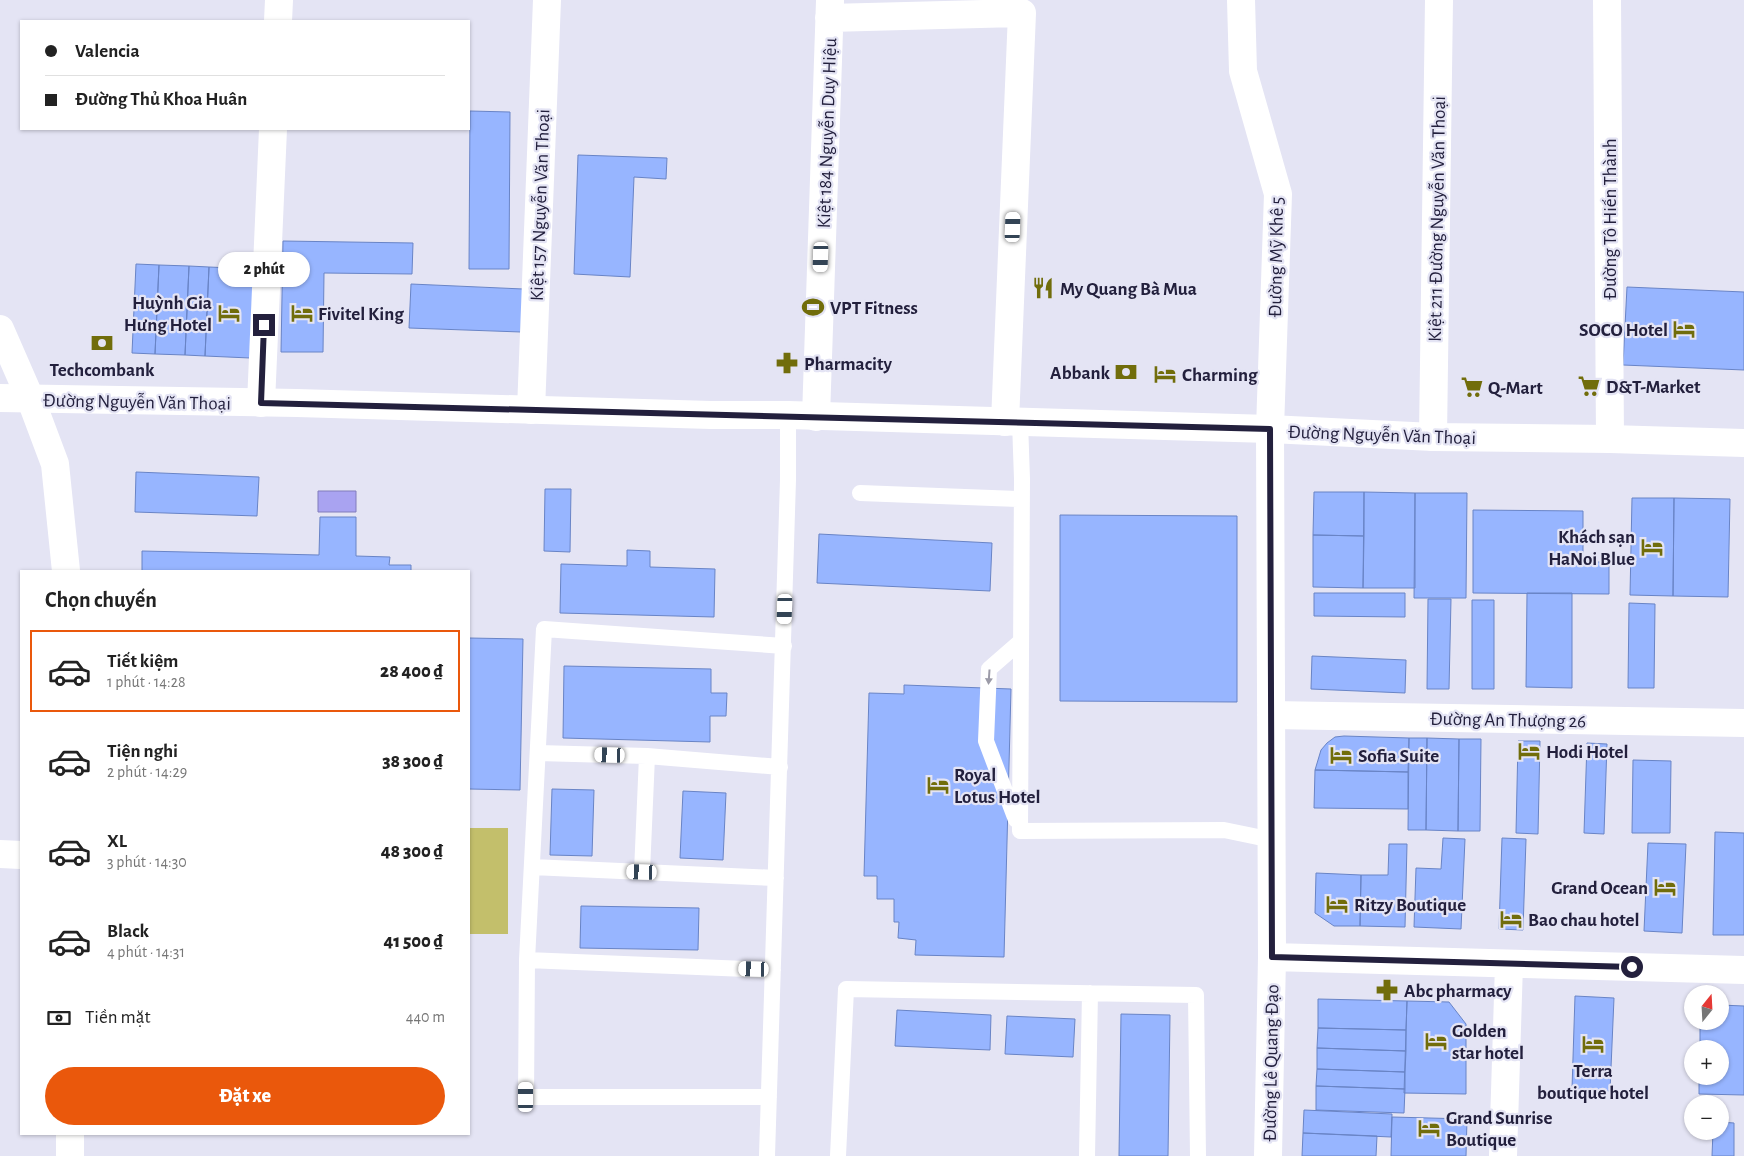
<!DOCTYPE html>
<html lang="vi">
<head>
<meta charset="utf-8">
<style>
	:root { --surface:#fff; --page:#f2f2f2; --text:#222; --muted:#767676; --line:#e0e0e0; --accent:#ea580c }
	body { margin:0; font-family:"Alegreya Sans",sans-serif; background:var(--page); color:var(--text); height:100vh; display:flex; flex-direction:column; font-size:19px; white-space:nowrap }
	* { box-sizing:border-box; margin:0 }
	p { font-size:16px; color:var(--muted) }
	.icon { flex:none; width:28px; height:28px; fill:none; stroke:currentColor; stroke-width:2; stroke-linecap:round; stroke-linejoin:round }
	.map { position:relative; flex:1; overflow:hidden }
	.side { position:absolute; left:20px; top:570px; width:450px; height:565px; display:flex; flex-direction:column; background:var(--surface); border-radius:0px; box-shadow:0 1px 4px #0004 }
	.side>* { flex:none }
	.hud { position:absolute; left:20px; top:20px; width:450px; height:110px; border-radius:0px; box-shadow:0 1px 4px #0004; display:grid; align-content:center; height:110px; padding:0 25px; background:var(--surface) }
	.needle { width:32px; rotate:18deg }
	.controls { position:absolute; left:1684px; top:985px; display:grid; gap:10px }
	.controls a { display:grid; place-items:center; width:45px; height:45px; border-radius:50%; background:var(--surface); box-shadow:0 1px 4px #0004; font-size:25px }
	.end { position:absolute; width:22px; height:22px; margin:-11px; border:6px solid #23203d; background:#fff; box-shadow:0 0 0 2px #fff }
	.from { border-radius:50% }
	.bubble { position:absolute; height:35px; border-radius:18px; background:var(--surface); box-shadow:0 1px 4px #0004; font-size:16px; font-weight:800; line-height:35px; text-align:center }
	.car { position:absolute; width:15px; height:30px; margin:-15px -8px; border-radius:6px; box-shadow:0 0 4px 1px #0007; background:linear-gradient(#fff 24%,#345 0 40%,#fff 0 76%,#345 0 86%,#fff 0) }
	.hud b { display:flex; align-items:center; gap:18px; height:48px; font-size:19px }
	.hud b+b { border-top:1px solid var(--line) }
	.hud i { width:12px; height:12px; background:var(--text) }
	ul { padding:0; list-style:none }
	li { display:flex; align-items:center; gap:15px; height:82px; margin:0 10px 8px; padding:0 15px; border:2px solid transparent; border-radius:0px }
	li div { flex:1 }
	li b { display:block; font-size:19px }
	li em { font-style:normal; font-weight:800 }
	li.selected { border-color:var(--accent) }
	li>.icon { width:45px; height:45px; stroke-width:1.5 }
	h2 { padding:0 25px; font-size:22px; line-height:60px }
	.pay { display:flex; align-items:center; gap:12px; height:55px; padding:0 25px; font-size:19px }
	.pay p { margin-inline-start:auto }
	.cta { display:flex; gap:10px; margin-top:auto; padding:10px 25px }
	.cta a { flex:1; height:58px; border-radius:30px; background:var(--accent); color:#fff; font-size:20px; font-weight:800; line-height:58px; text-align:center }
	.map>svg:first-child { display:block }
	.green { fill:#c3bf6b }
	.water { fill:#a9a3f1; stroke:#817cbb }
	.building { fill:#97b5ff; stroke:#6984c6 }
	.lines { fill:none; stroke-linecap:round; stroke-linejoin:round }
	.service { stroke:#fff; stroke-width:16 }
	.minor { stroke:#fff; stroke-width:28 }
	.tertiary { stroke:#fff; stroke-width:28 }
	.secondary { stroke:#fff; stroke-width:28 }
	.oneway { fill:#9c9ba8 }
	.route { stroke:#23203d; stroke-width:6 }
	.labels { text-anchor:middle; stroke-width:4.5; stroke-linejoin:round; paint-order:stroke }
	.street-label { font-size:19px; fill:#23203d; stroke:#e4e4f4 }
	.poi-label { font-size:19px; font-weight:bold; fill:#23203d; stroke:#e4e4f4; text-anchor:start }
</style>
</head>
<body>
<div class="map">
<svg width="1744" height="1156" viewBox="0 0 1744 1156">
	<rect width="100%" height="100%" fill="#e4e4f4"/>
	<!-- green -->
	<path class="green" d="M469 828H508V934H469Z"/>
	<!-- water -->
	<path class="water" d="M318 491H356V512H318Z"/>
	<!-- building -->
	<path class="building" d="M470 111 510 112 509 269H469Z
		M578 155 667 158 666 179 634 177 630 277 574 274Z
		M283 241 413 243 412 274 324 273 323 352H281Z
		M136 264 159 265 155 354 132 353Z
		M159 265 189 266 185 355 155 354Z
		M189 266 209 267 205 356 185 355Z
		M209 267 254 269 250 358 205 356Z
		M411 284 523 289 521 332 409 328Z
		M1627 287 1744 292V370L1623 365Z
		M136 472 259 477 257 516 135 512Z
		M545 489H571L570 552 544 551Z
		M1314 492H1364V536L1313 535Z
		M1364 492 1415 493V588H1363Z
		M1415 493H1467L1466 598H1414Z
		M1632 498H1674L1673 596 1630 595Z
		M1674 498 1730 499 1728 597 1673 596Z
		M1473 510 1583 511V562H1609V594L1473 593Z
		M1060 515 1237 516V702L1060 701Z
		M320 517H356V556L390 557 389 565H411V571H142V551L319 555Z
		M819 534 992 543 990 591 817 583Z
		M1313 535 1364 536 1363 588 1313 587Z
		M627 550 650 551V567L715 569 714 617 560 613 561 564 627 566Z
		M1314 593H1405V617L1314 616Z
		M1527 593H1572V688L1526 687Z
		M1428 599H1451L1449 689H1427Z
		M1472 600H1494V689H1472Z
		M1629 603 1655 604 1654 688H1628Z
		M469 638 523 639 520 790 469 789Z
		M1312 656 1406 660 1405 693 1311 689Z
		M564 666 711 669V693H727L726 716H710V742L563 738Z
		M904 685 1011 689 1004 957 915 955 916 940 898 938 899 922H894V899H877V876H864L869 693 904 694Z
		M1344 736 1409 738 1408 772 1315 770 1321 750 1327 743 1335 737Z
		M1409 738H1427L1426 830H1408Z
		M1427 738 1459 739 1458 831 1426 830Z
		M1459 739H1481L1480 831H1458Z
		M1518 741H1540L1538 834 1516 833Z
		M1587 743 1607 744 1604 834 1584 833Z
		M1633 760 1671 761 1670 833H1632Z
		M1315 770 1408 772V809L1314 808Z
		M552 789 594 790 592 856 550 855Z
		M683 791 726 793 723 860 680 858Z
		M1715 832 1744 833V935H1713Z
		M1443 838 1465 839 1461 929 1414 927 1416 868 1441 869Z
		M1502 838 1526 839 1523 930 1499 929Z
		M1648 843 1686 844 1682 933 1644 931Z
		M1389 844H1407L1405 927 1360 926 1361 875H1388Z
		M1316 873 1361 875 1360 926H1334L1315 913Z
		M581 906 699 908 698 950 580 948Z
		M1575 996 1614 998 1610 1091 1572 1089Z
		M1318 999 1407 1001 1406 1030 1318 1028Z
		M1407 1001 1449 1002 1466 1024V1094L1404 1093Z
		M1720 1005 1744 1006V1095L1699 1094V1076H1720V1049H1700V1021H1720Z
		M897 1010 991 1015 990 1050 895 1046Z
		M1121 1014 1170 1015 1168 1156H1119Z
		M1007 1016 1075 1019 1073 1057 1005 1054Z
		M1318 1028 1406 1030V1051L1317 1048Z
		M1317 1048 1406 1051 1405 1072 1317 1069Z
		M1317 1069 1405 1072V1089L1316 1086Z
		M1316 1086 1405 1089 1404 1113 1316 1110Z
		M1304 1110 1392 1114 1391 1137 1303 1133Z
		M1392 1117 1467 1119 1466 1156H1391Z
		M1720 1122 1734 1123V1156H1712L1713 1131H1720Z
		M1303 1133 1377 1136 1376 1156H1302Z"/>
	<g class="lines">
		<!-- service -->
		<path class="service" d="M1020 422 1022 479 1020 831 1224 830 1272 840
			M860 493 1021 499
			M538 753 647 756 780 767
			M1016 820 986 741 989 669 1020 642
			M532 867 776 878
			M642 872 647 756
			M527 960 773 970
			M769 1097H526L527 960 544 629 784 646
			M767 1156 788 480V415
			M838 1156 846 989 1196 995 1198 1156
			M1087 1156 1090 993"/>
		<!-- minor -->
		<path class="minor" d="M1241 0 1243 71 1278 194 1270 429 1272 957 1268 1156
			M1607 0 1610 439
			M829 18 1022 13 1005 422
			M278 21 279 0
			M261 403 273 129
			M531 410 547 0
			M816 417 830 1
			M1433 437 1439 0
			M1271 715 1744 723
			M0 854 21 855
			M1272 957 1744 970
			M1503 1156 1509 964"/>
		<!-- tertiary -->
		<path class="tertiary" d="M0 329 31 400 55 464 66 571
			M70 1156V1134"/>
		<!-- secondary -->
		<path class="secondary" d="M0 398 297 403 711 415H788L1270 429 1433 437 1610 439 1744 443"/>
	</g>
	<!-- one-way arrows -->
	<defs><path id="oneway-solid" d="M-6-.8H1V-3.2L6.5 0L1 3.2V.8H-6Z" transform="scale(1.25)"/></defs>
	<use class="oneway" href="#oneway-solid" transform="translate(989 677) rotate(94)"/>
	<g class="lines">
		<!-- route -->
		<path class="route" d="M264 325 261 403 1270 429 1272 957 1632 967"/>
	</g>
	<!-- icons -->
	<defs>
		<g id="restaurant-bare" transform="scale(1.725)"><path d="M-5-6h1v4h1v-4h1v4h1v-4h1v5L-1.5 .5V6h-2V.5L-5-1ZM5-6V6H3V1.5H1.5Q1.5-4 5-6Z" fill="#716d0b" stroke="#e4e4f4" stroke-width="2.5" paint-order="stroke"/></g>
		<g id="stadium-bare" transform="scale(1.725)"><path d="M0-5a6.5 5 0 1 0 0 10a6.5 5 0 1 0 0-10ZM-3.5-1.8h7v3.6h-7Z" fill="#716d0b" stroke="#e4e4f4" stroke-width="2.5" paint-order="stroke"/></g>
		<g id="hotel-bare" transform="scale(1.725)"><path d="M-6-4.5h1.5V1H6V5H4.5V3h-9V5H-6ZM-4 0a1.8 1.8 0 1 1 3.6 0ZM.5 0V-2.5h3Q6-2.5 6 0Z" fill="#716d0b" stroke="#e4e4f4" stroke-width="2.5" paint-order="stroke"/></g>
		<g id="bank-bare" transform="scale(1.725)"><path d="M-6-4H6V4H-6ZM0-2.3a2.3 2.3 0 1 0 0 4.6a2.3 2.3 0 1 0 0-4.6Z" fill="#716d0b" stroke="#e4e4f4" stroke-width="2.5" paint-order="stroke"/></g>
		<g id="pharmacy-bare" transform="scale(1.725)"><path d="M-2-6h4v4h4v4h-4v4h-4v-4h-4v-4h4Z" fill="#716d0b" stroke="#e4e4f4" stroke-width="2.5" paint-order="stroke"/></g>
		<g id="supermarket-bare" transform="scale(1.725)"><path d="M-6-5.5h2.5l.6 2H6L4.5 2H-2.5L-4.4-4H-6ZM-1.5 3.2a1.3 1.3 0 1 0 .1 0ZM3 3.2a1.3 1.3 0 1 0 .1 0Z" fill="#716d0b" stroke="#e4e4f4" stroke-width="2.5" paint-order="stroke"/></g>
	</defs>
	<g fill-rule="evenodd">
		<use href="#restaurant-bare" x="1043" y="288"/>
		<use href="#stadium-bare" x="813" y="307"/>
		<use href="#hotel-bare" x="229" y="313"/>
		<use href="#hotel-bare" x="302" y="313"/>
		<use href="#hotel-bare" x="1684" y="329"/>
		<use href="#bank-bare" x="102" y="343"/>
		<use href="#pharmacy-bare" x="787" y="363"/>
		<use href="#bank-bare" x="1126" y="372"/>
		<use href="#hotel-bare" x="1165" y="374"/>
		<use href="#supermarket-bare" x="1589" y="386"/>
		<use href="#supermarket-bare" x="1472" y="387"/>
		<use href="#hotel-bare" x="1652" y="547"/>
		<use href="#hotel-bare" x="1529" y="751"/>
		<use href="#hotel-bare" x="1341" y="755"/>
		<use href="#hotel-bare" x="938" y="785"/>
		<use href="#hotel-bare" x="1665" y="887"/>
		<use href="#hotel-bare" x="1337" y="904"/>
		<use href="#hotel-bare" x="1511" y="919"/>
		<use href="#pharmacy-bare" x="1387" y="990"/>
		<use href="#hotel-bare" x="1436" y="1041"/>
		<use href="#hotel-bare" x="1593" y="1044"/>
		<use href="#hotel-bare" x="1429" y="1128"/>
	</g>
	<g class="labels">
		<!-- street labels -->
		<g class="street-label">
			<text transform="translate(826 133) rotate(-88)" y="7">Kiệt 184 Nguyễn Duy Hiệu</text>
			<text transform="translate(539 205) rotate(-88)" y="7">Kiệt 157 Nguyễn Văn Thoại</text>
			<text transform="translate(1436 219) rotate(-89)" y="7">Kiệt 211 Đường Nguyễn Văn Thoại</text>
			<text transform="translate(1609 219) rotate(-90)" y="7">Đường Tô Hiến Thành</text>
			<text transform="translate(1275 257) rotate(-89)" y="7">Đường Mỹ Khê 5</text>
			<text transform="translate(137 401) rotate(1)" y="7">Đường Nguyễn Văn Thoại</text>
			<text transform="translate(1382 434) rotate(2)" y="7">Đường Nguyễn Văn Thoại</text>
			<text transform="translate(1508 719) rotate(1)" y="7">Đường An Thượng 26</text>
			<text transform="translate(1270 1063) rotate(-89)" y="7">Đường Lê Quang Đạo</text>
		</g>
		<!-- poi labels -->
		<g class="poi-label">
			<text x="1060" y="295">My Quang Bà Mua</text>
			<text x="212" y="309" text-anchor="end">Huỳnh Gia<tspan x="212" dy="22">Hưng Hotel</tspan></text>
			<text x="830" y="314">VPT Fitness</text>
			<text x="318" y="320">Fivitel King</text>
			<text x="1668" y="336" text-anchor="end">SOCO Hotel</text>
			<text x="804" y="370">Pharmacity</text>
			<text x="102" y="376" text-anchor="middle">Techcombank</text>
			<text x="1110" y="379" text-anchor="end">Abbank</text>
			<text x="1182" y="381">Charming</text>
			<text x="1606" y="393">D&amp;T-Market</text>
			<text x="1488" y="394">Q-Mart</text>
			<text x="1635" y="543" text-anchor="end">Khách sạn<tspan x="1635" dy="22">HaNoi Blue</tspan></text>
			<text x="1546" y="758">Hodi Hotel</text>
			<text x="1358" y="762">Sofia Suite</text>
			<text x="954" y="781">Royal<tspan x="954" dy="22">Lotus Hotel</tspan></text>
			<text x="1648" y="894" text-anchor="end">Grand Ocean</text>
			<text x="1354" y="911">Ritzy Boutique</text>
			<text x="1528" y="926">Bao chau hotel</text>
			<text x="1404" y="997">Abc pharmacy</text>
			<text x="1452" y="1037">Golden<tspan x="1452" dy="22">star hotel</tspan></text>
			<text x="1593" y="1077" text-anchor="middle">Terra<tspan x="1593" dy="22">boutique hotel</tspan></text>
			<text x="1446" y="1124">Grand Sunrise<tspan x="1446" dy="22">Boutique</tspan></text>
		</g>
	</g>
</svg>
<div class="controls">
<a><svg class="needle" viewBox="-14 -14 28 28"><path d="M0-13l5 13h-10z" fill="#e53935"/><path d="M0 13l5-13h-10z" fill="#767676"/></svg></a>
<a>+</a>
<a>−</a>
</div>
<i class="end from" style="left:1632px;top:967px"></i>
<i class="end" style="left:264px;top:325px"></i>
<div class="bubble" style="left:218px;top:252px;width:92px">2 phút</div>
<i class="car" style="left:1013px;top:227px;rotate:2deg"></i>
<i class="car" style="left:821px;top:257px;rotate:182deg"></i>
<i class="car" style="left:785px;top:609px;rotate:182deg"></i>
<i class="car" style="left:610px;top:755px;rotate:272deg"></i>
<i class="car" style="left:642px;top:872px;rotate:272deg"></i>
<i class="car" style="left:754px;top:969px;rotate:272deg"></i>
<i class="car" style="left:526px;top:1097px;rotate:0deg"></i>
<div class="hud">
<b><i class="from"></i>Valencia</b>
<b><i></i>Đường Thủ Khoa Huân</b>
</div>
<section class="side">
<h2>Chọn chuyến</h2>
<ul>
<li class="selected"><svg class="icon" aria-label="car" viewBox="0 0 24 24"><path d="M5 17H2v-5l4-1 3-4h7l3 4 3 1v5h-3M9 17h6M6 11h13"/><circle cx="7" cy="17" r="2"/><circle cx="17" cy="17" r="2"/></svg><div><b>Tiết kiệm</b><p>1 phút · 14:28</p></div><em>28 400 ₫</em></li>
<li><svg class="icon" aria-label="car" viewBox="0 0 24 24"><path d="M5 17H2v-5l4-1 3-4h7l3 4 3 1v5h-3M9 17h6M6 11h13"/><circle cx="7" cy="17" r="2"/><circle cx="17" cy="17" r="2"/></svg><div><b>Tiện nghi</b><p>2 phút · 14:29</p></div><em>38 300 ₫</em></li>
<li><svg class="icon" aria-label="car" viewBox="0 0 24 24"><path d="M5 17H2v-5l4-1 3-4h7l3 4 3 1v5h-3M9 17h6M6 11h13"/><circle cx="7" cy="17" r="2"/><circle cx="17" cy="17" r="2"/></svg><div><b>XL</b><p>3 phút · 14:30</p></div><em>48 300 ₫</em></li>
<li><svg class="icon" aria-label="car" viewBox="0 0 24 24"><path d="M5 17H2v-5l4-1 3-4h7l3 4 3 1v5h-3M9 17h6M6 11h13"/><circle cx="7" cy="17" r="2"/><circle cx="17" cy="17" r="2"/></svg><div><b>Black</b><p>4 phút · 14:31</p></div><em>41 500 ₫</em></li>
</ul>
<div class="pay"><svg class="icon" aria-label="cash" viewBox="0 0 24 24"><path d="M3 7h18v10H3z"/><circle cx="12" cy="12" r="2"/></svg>Tiền mặt<p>440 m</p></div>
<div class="cta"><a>Đặt xe</a></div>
</section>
</div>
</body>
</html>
